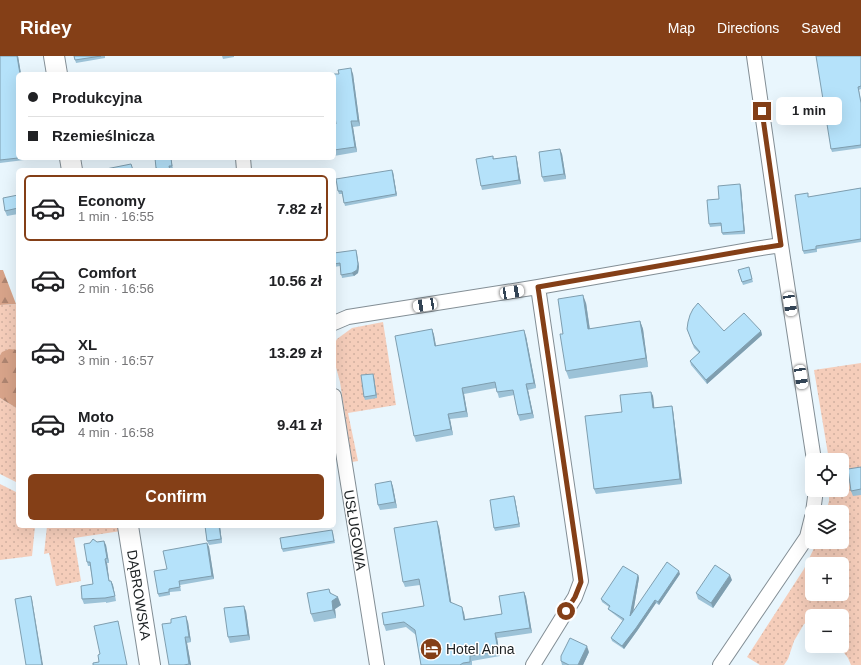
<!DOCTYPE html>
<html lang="en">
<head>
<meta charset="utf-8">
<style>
	:root { --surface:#fff; --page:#f6f6f6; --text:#202124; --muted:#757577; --line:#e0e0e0; --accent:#843f17 }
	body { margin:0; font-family:Helvetica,sans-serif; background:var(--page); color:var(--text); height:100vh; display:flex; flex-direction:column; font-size:15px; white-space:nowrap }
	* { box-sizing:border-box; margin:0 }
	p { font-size:13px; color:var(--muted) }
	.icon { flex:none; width:22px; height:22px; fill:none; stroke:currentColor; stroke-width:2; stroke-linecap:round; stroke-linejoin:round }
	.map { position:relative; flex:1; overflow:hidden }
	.details { position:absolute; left:16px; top:112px; width:320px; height:360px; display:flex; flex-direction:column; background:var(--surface); border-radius:6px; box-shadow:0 4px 16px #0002 }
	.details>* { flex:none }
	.hud { position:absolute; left:16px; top:16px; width:320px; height:88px; border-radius:6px; box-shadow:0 4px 16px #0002; display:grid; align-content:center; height:88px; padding:0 12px; background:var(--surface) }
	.controls { position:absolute; left:805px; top:397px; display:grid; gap:8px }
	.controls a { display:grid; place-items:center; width:44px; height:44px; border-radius:6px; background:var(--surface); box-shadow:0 4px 16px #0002; font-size:20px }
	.end { position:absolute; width:18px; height:18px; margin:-9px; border:5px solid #843f17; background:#fff; box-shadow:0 0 0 2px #fff }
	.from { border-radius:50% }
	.bubble { position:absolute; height:28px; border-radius:6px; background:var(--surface); box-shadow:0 4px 16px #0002; font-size:13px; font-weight:600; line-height:28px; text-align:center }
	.car { position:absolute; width:12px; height:24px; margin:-12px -6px; border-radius:5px; box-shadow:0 0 3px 1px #0007; background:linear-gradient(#fff 24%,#345 0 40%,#fff 0 76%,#345 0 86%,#fff 0) }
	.hud b { display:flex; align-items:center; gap:14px; height:38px; font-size:15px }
	.hud b+b { border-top:1px solid var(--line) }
	.hud i { width:10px; height:10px; background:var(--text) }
	ul { padding:7px 0 0; list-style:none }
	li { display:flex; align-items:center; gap:12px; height:66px; margin:0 8px 6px; padding:0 4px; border:2px solid transparent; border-radius:6px }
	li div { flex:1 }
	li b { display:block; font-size:15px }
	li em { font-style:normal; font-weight:600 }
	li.active { border-color:var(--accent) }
	li>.icon { width:36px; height:36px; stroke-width:1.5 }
	.cta { display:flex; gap:8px; margin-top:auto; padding:8px 12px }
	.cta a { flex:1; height:46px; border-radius:6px; background:var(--accent); color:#fff; font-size:16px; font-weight:600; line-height:46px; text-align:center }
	header { display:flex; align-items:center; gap:24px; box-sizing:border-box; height:56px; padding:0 20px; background:var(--accent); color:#fff }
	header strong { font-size:19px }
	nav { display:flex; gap:22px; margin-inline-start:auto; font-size:14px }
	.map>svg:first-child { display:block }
	.grass { fill:url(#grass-dots); fill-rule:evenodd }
	.forest { fill:url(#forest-firs) }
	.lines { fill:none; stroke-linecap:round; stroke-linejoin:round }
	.street-casing { stroke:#838e95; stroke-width:16 }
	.secondary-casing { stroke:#838e95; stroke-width:22 }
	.street { stroke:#fff; stroke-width:14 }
	.secondary { stroke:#fff; stroke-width:20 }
	.wall { fill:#9cc2d7 }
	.shaded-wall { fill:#7f9eaf }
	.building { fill:#b5e2fa; stroke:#7f9eaf }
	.route { stroke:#843f17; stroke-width:5 }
	.labels { text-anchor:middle; stroke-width:3; stroke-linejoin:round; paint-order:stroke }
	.street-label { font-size:14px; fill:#1c2123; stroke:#fff }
	.poi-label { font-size:14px; fill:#1c2123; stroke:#fff; text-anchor:start }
</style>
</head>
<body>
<header>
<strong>Ridey</strong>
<nav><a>Map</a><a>Directions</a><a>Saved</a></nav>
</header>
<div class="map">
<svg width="861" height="609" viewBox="0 0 861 609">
	<defs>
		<pattern id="grass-dots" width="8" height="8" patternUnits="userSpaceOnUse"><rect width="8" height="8" fill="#f5cdba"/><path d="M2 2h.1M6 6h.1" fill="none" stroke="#d1b0a0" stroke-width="1.8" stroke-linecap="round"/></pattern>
		<pattern id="forest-firs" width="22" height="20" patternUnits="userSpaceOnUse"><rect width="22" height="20" fill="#d7a389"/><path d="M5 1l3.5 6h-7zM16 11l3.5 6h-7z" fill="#ae8470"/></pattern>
	</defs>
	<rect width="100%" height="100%" fill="#e9f6fd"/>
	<!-- grass -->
	<path class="grass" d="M18 248V294C11 294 5 293 0 299V249Z
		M383 266 396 349 348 357 358 405 352 406 340 326 334 304V289L337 283 352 272Z
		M861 307V609H851L848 602 839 590H842V560H812V564L804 568 794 585 788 603 784 609H760L747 601 804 513 817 486H842V456H826L829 445V434H842V404H829L814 314ZM812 508H842V538H812Z
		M0 342 18 353V427L0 418Z
		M0 428 18 437V470H35L32 500 0 504Z
		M47 470H120L121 475 74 482 81 525 56 530 49 497 44 498Z"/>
	<!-- forest -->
	<path class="forest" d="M0 214H3L16 248 0 249Z
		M9 293 18 294V353L0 342V299L2 296Z"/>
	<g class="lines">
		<!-- street casing -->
		<g class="street-casing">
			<path id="street" d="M754 0 781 189 814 404
				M243 102 244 114
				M334 267 348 261 538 231 755 193 781 189
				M334 340 377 609
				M813 456 816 434
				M533 609 575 541 581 525 579 511 538 231
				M720 609 807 481 812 461"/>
		</g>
		<!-- secondary casing -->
		<g class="secondary-casing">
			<path id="secondary" d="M54 0 57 18
				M70 102 72 114
				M128 470 150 609"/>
		</g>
		<!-- street -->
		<use href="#street" class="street"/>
		<!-- secondary -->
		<use href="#secondary" class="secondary"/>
	</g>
	<!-- wall -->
	<path class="wall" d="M0 0H18L21 18H18V102H32V103L0 107Z
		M74 0H105V2L76 7Z
		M222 0H234V1L223 3Z
		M861 0V33L859 34 861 44V92L832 96 831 93Z
		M353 18 360 70 353 71 357 96 334 100V68H336Z
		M562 98 566 123 544 126 542 121Z
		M493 100 494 103 516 100 517 104 521 128 482 134 481 130Z
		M171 102 173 113H170V114H157L156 112Z
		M316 102H325L316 104Z
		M393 116 397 140 345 150 342 138H339L338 135Z
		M741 131 745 178 723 179 722 177 721 170 710 171 709 168 719 143Z
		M861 132V186L817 193V196L804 198 803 195 809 141Z
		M18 139V158L7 160 5 155Z
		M334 197H357L359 211 358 217 354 220 342 222 340 210 334 211Z
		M738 214H750L753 226 743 229Z
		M586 247 590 273 640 265 643 273 648 311 569 323 566 315 563 278Z
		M432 273 434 279 436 290 526 280 536 332 528 334 534 362 520 365 518 359 514 339 499 342 496 332 464 338 468 361 450 363 453 379 416 386 414 380Z
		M687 273 724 275H761L762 279 707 328 691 309 690 305 699 297 694 292Z
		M373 318 374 321 377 342 365 344 364 341Z
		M651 336 653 340 654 352 672 350 673 354 682 428 596 438 594 433 622 356Z
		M861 411V439L853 440 851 435Z
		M391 425 393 431 397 452 380 454 378 449Z
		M515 443 520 471 495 475 494 472Z
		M205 470H220L222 487 209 489 207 485Z
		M439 471 451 546 464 557 465 563 502 558 524 536 526 541 532 577 497 582 500 600 472 605V609H421L416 579 406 571 386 575 384 569 424 550 420 529 405 531 403 526Z
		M333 477 335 487 283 496 282 493Z
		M97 486 106 489 109 507H107L109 525H111L113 529 116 545 106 547V546L84 548 82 543 93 528 90 510H88L87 506Z
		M207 487 209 491 214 523 180 529 181 535 170 536V539L159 541 158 538 167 513Z
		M680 518 659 549 656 547 637 575 624 593 612 585 611 582 623 565 610 555 608 553 609 551 602 546 601 543 638 519 639 522 633 557Z
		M732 524 713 552 698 543 696 537Z
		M331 538 341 549 335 553 336 562 314 566 311 558Z
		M246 555 250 584 230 587 228 581Z
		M188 566 191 586 187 587 191 609H169Z
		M589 596 583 609H562L561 605Z"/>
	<!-- shaded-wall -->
	<path class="shaded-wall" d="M17 0H18L21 18H20Z
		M351 12 353 18 360 70 358 65Z
		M351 65 353 71 357 96 355 91Z
		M560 93 562 98 566 123 564 118Z
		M516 100 517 104 521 128 519 124Z
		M392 114 393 116 397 140 396 138Z
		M740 128 741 131 745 178 744 175Z
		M356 194 359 211 358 217 354 220 352 217Z
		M583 239 586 247 591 282 588 273Z
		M640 265 643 273 648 311 646 302Z
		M432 273 434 279 437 296 435 290Z
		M524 274 526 280 536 332 534 327Z
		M761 275 762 279 707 328 706 324Z
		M373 318 374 321 377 342 376 339Z
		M526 328 528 334 534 362 532 357Z
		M462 332 464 338 468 361 466 355Z
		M651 336 653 340 655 357 653 352Z
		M672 350 673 354 682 428 680 423Z
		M448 358 450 363 453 379 451 373Z
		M391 425 393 431 397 452 395 446Z
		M514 440 515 443 520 471 519 468Z
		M437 465 439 471 452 551 450 546Z
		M219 470H220L222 487 221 483Z
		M104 485 106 489 109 507 107 502Z
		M207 487 209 491 214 523 212 520Z
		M105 503 107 507 110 530 109 525Z
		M679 515 680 518 659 549 658 546Z
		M638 519 639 522 632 563 630 560Z
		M730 519 732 524 713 552 711 547Z
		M111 525 113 529 116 545 115 540Z
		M329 533 332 541H338L341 549 335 553 336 562 333 554Z
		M524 536 526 541 532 577 530 572Z
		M31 540 32 543 43 609H42Z
		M655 544 656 547 637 575 624 593 622 590Z
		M244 550 246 555 250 584 248 579Z
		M462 551 464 557 466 569 464 564Z
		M186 560 188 566 191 586 189 581Z
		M495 577 497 582 500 600 498 595Z
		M185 581 187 587 191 609H190L189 608Z
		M587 590 589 596 583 609H578Z"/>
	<!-- building -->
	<path class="building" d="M0 0H17L20 18H18V102L0 104Z
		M74 0H101L75 4Z
		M816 0H861V30L858 31 861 47V89L831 93Z
		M351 12 358 65H351L355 91 334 94V68H336L334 53V18H339L338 14Z
		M560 93 564 118 542 121 539 96Z
		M493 100V103L516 100 519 124 481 130 476 103Z
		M155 102H171L172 110H169L170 114H158L157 112H156Z
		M131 108 133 114H101Z
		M392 114 396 138 344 147 342 135H338L336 123Z
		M740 128 744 175 722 177 721 167 709 168 707 144 719 143 718 130Z
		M861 132V183L816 190V193L803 195 795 139 808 137V141Z
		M18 139V152L5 155 3 142Z
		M356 194 358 208 357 214 352 217 341 219 340 207 334 208V197Z
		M749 211 752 223 742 226 738 214Z
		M583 239 588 273 640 265 646 302 566 315 560 278H563L558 243Z
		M698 247 724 275 744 257 761 275 706 324 690 305 700 296 693 288 687 273 688 266 690 259 693 253Z
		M432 273 435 290 524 274 534 327 526 328 532 357 518 359 513 334 497 336 495 326 462 332 466 355 448 358 451 373 414 380 395 280Z
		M373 318 376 339 364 341 361 319Z
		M651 336 653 352 672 350 680 423 594 433 585 360 622 356 620 339Z
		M861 411V433L851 435 848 413Z
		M391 425 395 446 378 449 375 428Z
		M514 440 519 468 494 472 490 444Z
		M437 465 450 546 462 551 464 564 502 558 499 540 524 536 530 572 495 577 498 595 470 600V606L463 607 460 609H421L415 574 404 566 384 569 382 557 424 550 419 523 403 526 394 472Z
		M205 470H219L221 483 207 485Z
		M332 474 334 485 282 493 280 482Z
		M93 483 97 486 104 485 107 502 105 503 109 525H111L115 540 105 542H104L82 543 81 530 93 528 90 506H87L84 488 90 487Z
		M207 487 212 520 179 525 180 531 169 533V536L158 538 154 515 167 513 163 495Z
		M667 506 679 515 658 546 655 544 636 572 622 590 611 582 624 563 608 553 610 550 601 543 623 510 638 519 630 560Z
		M715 509 730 519 711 547 696 537Z
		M329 533 330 537 338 541 332 545 333 554 311 558 307 537Z
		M31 540 42 609H26L15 543Z
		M244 550 248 579 228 581 224 552Z
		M186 560 189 581H185L189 608 184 609H169L162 568 171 567V563Z
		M118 565 127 609H93V607L99 606 98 599 100 598 94 570Z
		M570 582 587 590 578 609H569L561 605V600Z"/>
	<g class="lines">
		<!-- route -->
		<path class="route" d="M566 555 575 541 581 526 579 511 538 231 755 193 781 189 762 55"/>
	</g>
	<!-- icons -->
	<defs>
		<g id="hotel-disc" transform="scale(1.15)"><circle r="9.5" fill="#843f17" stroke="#fff"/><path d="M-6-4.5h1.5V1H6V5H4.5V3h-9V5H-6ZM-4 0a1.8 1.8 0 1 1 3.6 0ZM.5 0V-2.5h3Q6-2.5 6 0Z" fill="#fff"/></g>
	</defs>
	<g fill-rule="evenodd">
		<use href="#hotel-disc" x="431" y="593"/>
	</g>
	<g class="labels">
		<!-- street labels -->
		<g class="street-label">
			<text transform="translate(355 474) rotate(81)" y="5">USŁUGOWA</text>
			<text transform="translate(139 539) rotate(81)" y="5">DĄBROWSKA</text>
		</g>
		<!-- poi labels -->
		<g class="poi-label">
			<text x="446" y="598">Hotel Anna</text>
		</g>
	</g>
</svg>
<div class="controls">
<a><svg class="icon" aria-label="locate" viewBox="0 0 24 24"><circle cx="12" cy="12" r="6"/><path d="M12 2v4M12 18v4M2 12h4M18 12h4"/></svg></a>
<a><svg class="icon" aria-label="layers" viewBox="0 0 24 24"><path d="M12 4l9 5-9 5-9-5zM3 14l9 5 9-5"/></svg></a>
<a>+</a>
<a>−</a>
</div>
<i class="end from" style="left:566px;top:555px"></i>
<i class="end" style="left:762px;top:55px"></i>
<div class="bubble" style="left:776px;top:41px;width:66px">1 min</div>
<i class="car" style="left:512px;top:236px;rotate:81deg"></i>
<i class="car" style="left:790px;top:248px;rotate:171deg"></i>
<i class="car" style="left:425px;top:249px;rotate:261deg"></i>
<i class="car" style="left:801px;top:321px;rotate:171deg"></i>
<div class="hud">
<b><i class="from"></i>Produkcyjna</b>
<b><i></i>Rzemieślnicza</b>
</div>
<section class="details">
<ul>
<li class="active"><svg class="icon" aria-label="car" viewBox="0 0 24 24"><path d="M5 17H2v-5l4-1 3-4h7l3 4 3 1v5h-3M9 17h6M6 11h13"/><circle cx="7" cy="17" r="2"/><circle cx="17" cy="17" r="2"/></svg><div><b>Economy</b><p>1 min · 16:55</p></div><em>7.82 zł</em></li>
<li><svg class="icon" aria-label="car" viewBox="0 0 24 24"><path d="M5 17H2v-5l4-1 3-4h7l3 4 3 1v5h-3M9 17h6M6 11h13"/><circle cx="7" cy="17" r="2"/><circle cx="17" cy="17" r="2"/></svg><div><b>Comfort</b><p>2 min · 16:56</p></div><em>10.56 zł</em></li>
<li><svg class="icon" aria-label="car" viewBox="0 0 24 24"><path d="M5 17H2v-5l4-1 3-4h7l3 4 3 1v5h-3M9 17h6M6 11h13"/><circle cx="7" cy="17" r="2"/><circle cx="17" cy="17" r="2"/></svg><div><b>XL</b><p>3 min · 16:57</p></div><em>13.29 zł</em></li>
<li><svg class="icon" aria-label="car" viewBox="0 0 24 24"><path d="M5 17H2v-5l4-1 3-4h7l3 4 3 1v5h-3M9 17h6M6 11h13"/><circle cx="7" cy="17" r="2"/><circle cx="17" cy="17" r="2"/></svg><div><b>Moto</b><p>4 min · 16:58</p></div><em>9.41 zł</em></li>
</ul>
<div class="cta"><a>Confirm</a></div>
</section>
</div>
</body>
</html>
